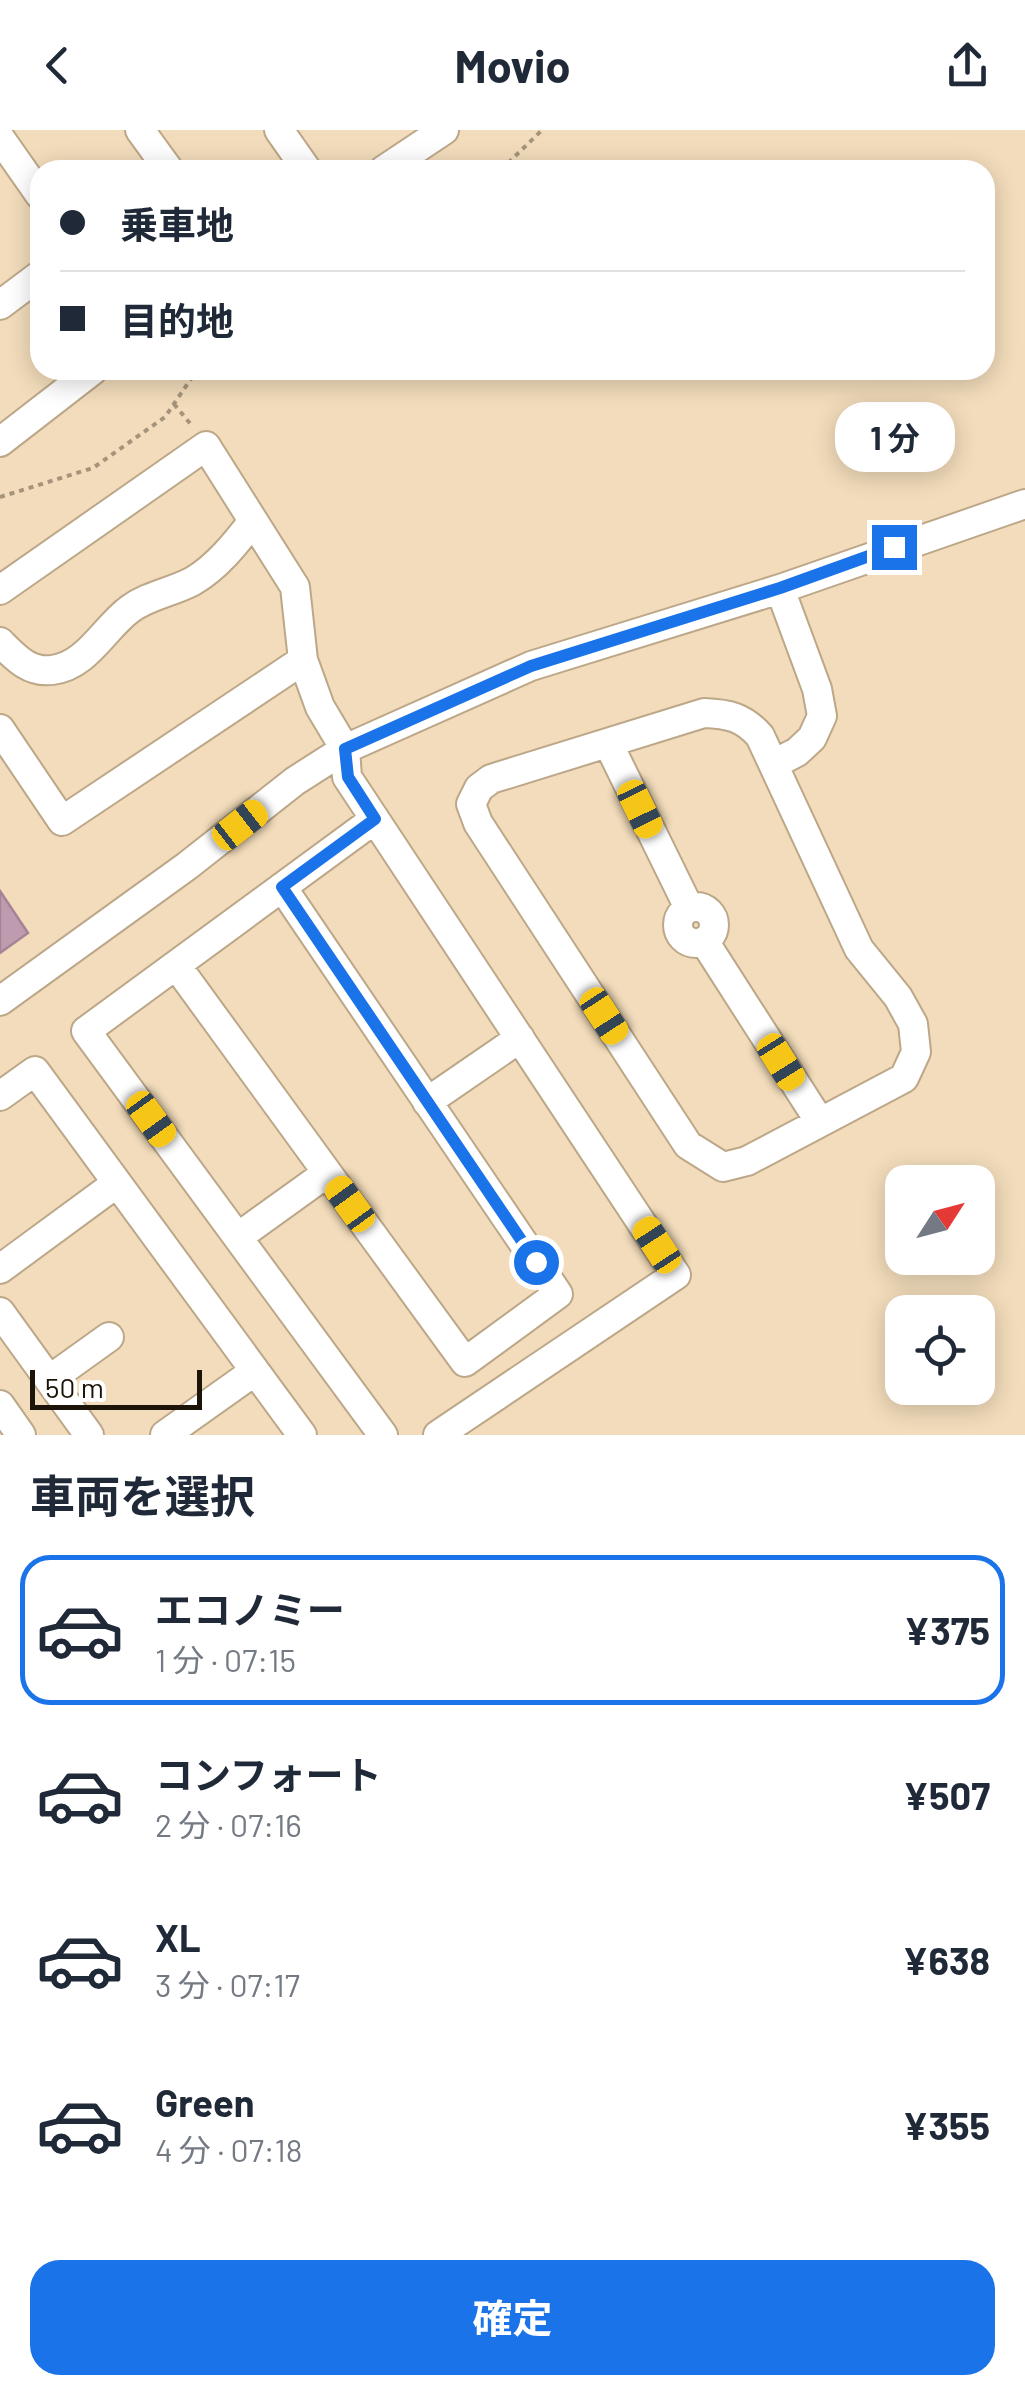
<!DOCTYPE html>
<html lang="ja">
<head>
<meta charset="utf-8">
<style>
	:root { --surface:#fff; --page:#f2f2f3; --text:#1f2937; --muted:#747a83; --line:#e0e1e3; --accent:#1a73e8 }
	body { margin:0; font-family:Barlow,"Noto Sans JP",sans-serif; background:var(--page); color:var(--text); height:100vh; display:flex; flex-direction:column; font-size:38px; white-space:nowrap }
	* { box-sizing:border-box; margin:0 }
	p { font-size:32px; color:var(--muted) }
	.icon { flex:none; width:55px; height:55px; fill:none; stroke:currentColor; stroke-width:2; stroke-linecap:round; stroke-linejoin:round }
	.map { position:relative; height:1305px; overflow:hidden }
	.panel { display:flex; flex-direction:column; background:var(--surface); flex:1 }
	.panel>* { flex:none }
	.top-card { position:absolute; left:30px; top:30px; width:965px; height:220px; border-radius:30px; box-shadow:0 5px 25px #0003; display:grid; align-content:center; height:220px; padding:0 30px; background:var(--surface) }
	.needle { width:65px; rotate:54deg }
	.tools { position:absolute; left:885px; top:1035px; display:grid; gap:20px }
	.tools a { display:grid; place-items:center; width:110px; height:110px; border-radius:20px; background:var(--surface); box-shadow:0 5px 25px #0003; font-size:50px }
	.scale { position:absolute; left:30px; bottom:25px; width:172px; box-sizing:border-box; padding-left:10px; border:5px solid #1c1408; border-top:0; font-size:28px; line-height:35px; white-space:nowrap; color:#1c1408; -webkit-text-stroke:8px #fff; paint-order:stroke }
	.end { position:absolute; width:45px; height:45px; margin:-22px; border:12px solid #1a73e8; background:#fff; box-shadow:0 0 0 5px #fff }
	.from { border-radius:50% }
	.bubble { position:absolute; height:70px; border-radius:30px; background:var(--surface); box-shadow:0 5px 25px #0003; font-size:32px; font-weight:700; line-height:70px; text-align:center }
	.car { position:absolute; width:30px; height:60px; margin:-30px -15px; border-radius:12px; box-shadow:0 0 8px 2px #0007; background:linear-gradient(#f5c518 24%,#345 0 40%,#f5c518 0 76%,#345 0 86%,#f5c518 0) }
	.top-card b { display:flex; align-items:center; gap:35px; height:95px; font-size:38px }
	.top-card b+b { border-top:2px solid var(--line) }
	.top-card i { width:25px; height:25px; background:var(--text) }
	ul { padding:0; list-style:none }
	li { display:flex; align-items:center; gap:30px; height:150px; margin:0 20px 15px; padding:0 10px; border:5px solid transparent; border-radius:30px }
	li div { flex:1 }
	li b { display:block; font-size:38px }
	li em { font-style:normal; font-weight:700 }
	li.on { border-color:var(--accent) }
	li>.icon { width:90px; height:90px; stroke-width:1.5 }
	h2 { padding:0 30px; font-size:45px; line-height:120px }
	.button { display:flex; gap:20px; margin-top:auto; padding:20px 30px }
	.button a { flex:1; height:115px; border-radius:30px; background:var(--accent); color:#fff; font-size:40px; font-weight:700; line-height:115px; text-align:center }
	header { display:flex; justify-content:space-between; align-items:center; height:130px; padding:0 30px; background:var(--surface); font-size:45px; font-weight:700 }
	.map>svg:first-child { display:block }
	.building { fill:#be9baf; stroke:#a68397; stroke-width:2.5 }
	.lines { fill:none; stroke-linecap:round; stroke-linejoin:round }
	.minor-casing { stroke:#bca788; stroke-width:32 }
	.path { stroke:#a5947b; stroke-width:4; stroke-dasharray:5 5; stroke-linecap:butt }
	.minor { stroke:#fff; stroke-width:28 }
	.route { stroke:#1a73e8; stroke-width:12 }
</style>
</head>
<body>
<header><svg class="icon" aria-label="back" viewBox="0 0 24 24"><path d="M15 5l-7 7 7 7"/></svg>Movio<svg class="icon" aria-label="share" viewBox="0 0 24 24"><path d="M12 15V3M7 8l5-5 5 5M5 13v7h14v-7"/></svg></header>
<div class="map">
<svg width="1025" height="1305" viewBox="0 0 1025 1305">
	<rect width="100%" height="100%" fill="#f2dcbb"/>
	<!-- building -->
	<path class="building" d="M0 761 28 803 0 823Z"/>
	<g class="lines">
		<!-- minor casing -->
		<g class="minor-casing">
			<path id="minor" d="M140 0 169 40
				M279 0 307 40
				M0 8 40 65
				M384 40 444 0
				M0 175 40 145
				M0 312 93 240
				M0 460 206 316 295 457 303 530 320 577 345 619 347 647 676 1145 438 1305
				M0 512C15 527 29 543 52 540 87 536 104 498 130 479 149 465 173 462 193 451 217 437 236 413 253 391
				M704 583C729 584 743 587 760 606L859 819 898 867 913 894 916 922 904 948 747 1031 723 1037 688 1015 478 693 471 674 479 658 491 649Z
				M0 599 62 691 303 530
				M608 613 689 778
				M774 634 797 622 812 608 822 586 817 559 780 459
				M375 689 86 901 383 1305
				M678 795a18 18 0 1 1 36 0a18 18 0 1 1-36 0Z
				M704 811 820 992
				M176 835 465 1232 558 1164 282 757
				M0 871 187 736 295 651 345 619 531 536 780 459 1025 374
				M0 966 35 941 302 1305
				M427 972 520 908
				M238 1107 327 1043
				M0 1139 117 1053
				M0 1182 89 1305
				M49 1250 109 1207
				M0 1275 21 1305
				M165 1305 255 1241"/>
		</g>
		<!-- path -->
		<path class="path" d="M501 40 542 0
			M174 274 193 297
			M0 367 93 338 165 287 197 240"/>
		<!-- minor -->
		<use href="#minor" class="minor"/>
	</g>
	<g class="lines">
		<!-- route -->
		<path class="route" d="M536 1132 282 757 375 689 348 647 345 619 531 536 780 458 894 417"/>
	</g>
</svg>
<div class="tools">
<a><svg class="needle" viewBox="-14 -14 28 28"><path d="M0-13l5 13h-10z" fill="#e53935"/><path d="M0 13l5-13h-10z" fill="#747a83"/></svg></a>
<a><svg class="icon" aria-label="locate" viewBox="0 0 24 24"><circle cx="12" cy="12" r="6"/><path d="M12 2v4M12 18v4M2 12h4M18 12h4"/></svg></a>
</div>
<div class="scale">50 m</div>
<i class="end from" style="left:536px;top:1132px"></i>
<i class="end" style="left:894px;top:417px"></i>
<div class="bubble" style="left:835px;top:272px;width:120px">1 分</div>
<i class="car" style="left:640px;top:679px;rotate:154deg"></i>
<i class="car" style="left:240px;top:695px;rotate:52deg"></i>
<i class="car" style="left:604px;top:886px;rotate:147deg"></i>
<i class="car" style="left:781px;top:932px;rotate:148deg"></i>
<i class="car" style="left:151px;top:989px;rotate:144deg"></i>
<i class="car" style="left:350px;top:1074px;rotate:324deg"></i>
<i class="car" style="left:657px;top:1115px;rotate:327deg"></i>
<div class="top-card">
<b><i class="from"></i>乗車地</b>
<b><i></i>目的地</b>
</div>
</div>
<section class="panel">
<h2>車両を選択</h2>
<ul>
<li class="on"><svg class="icon" aria-label="car" viewBox="0 0 24 24"><path d="M5 17H2v-5l4-1 3-4h7l3 4 3 1v5h-3M9 17h6M6 11h13"/><circle cx="7" cy="17" r="2"/><circle cx="17" cy="17" r="2"/></svg><div><b>エコノミー</b><p>1 分 · 07:15</p></div><em>¥375</em></li>
<li><svg class="icon" aria-label="car" viewBox="0 0 24 24"><path d="M5 17H2v-5l4-1 3-4h7l3 4 3 1v5h-3M9 17h6M6 11h13"/><circle cx="7" cy="17" r="2"/><circle cx="17" cy="17" r="2"/></svg><div><b>コンフォート</b><p>2 分 · 07:16</p></div><em>¥507</em></li>
<li><svg class="icon" aria-label="car" viewBox="0 0 24 24"><path d="M5 17H2v-5l4-1 3-4h7l3 4 3 1v5h-3M9 17h6M6 11h13"/><circle cx="7" cy="17" r="2"/><circle cx="17" cy="17" r="2"/></svg><div><b>XL</b><p>3 分 · 07:17</p></div><em>¥638</em></li>
<li><svg class="icon" aria-label="car" viewBox="0 0 24 24"><path d="M5 17H2v-5l4-1 3-4h7l3 4 3 1v5h-3M9 17h6M6 11h13"/><circle cx="7" cy="17" r="2"/><circle cx="17" cy="17" r="2"/></svg><div><b>Green</b><p>4 分 · 07:18</p></div><em>¥355</em></li>
</ul>
<div class="button"><a>確定</a></div>
</section>
</body>
</html>
